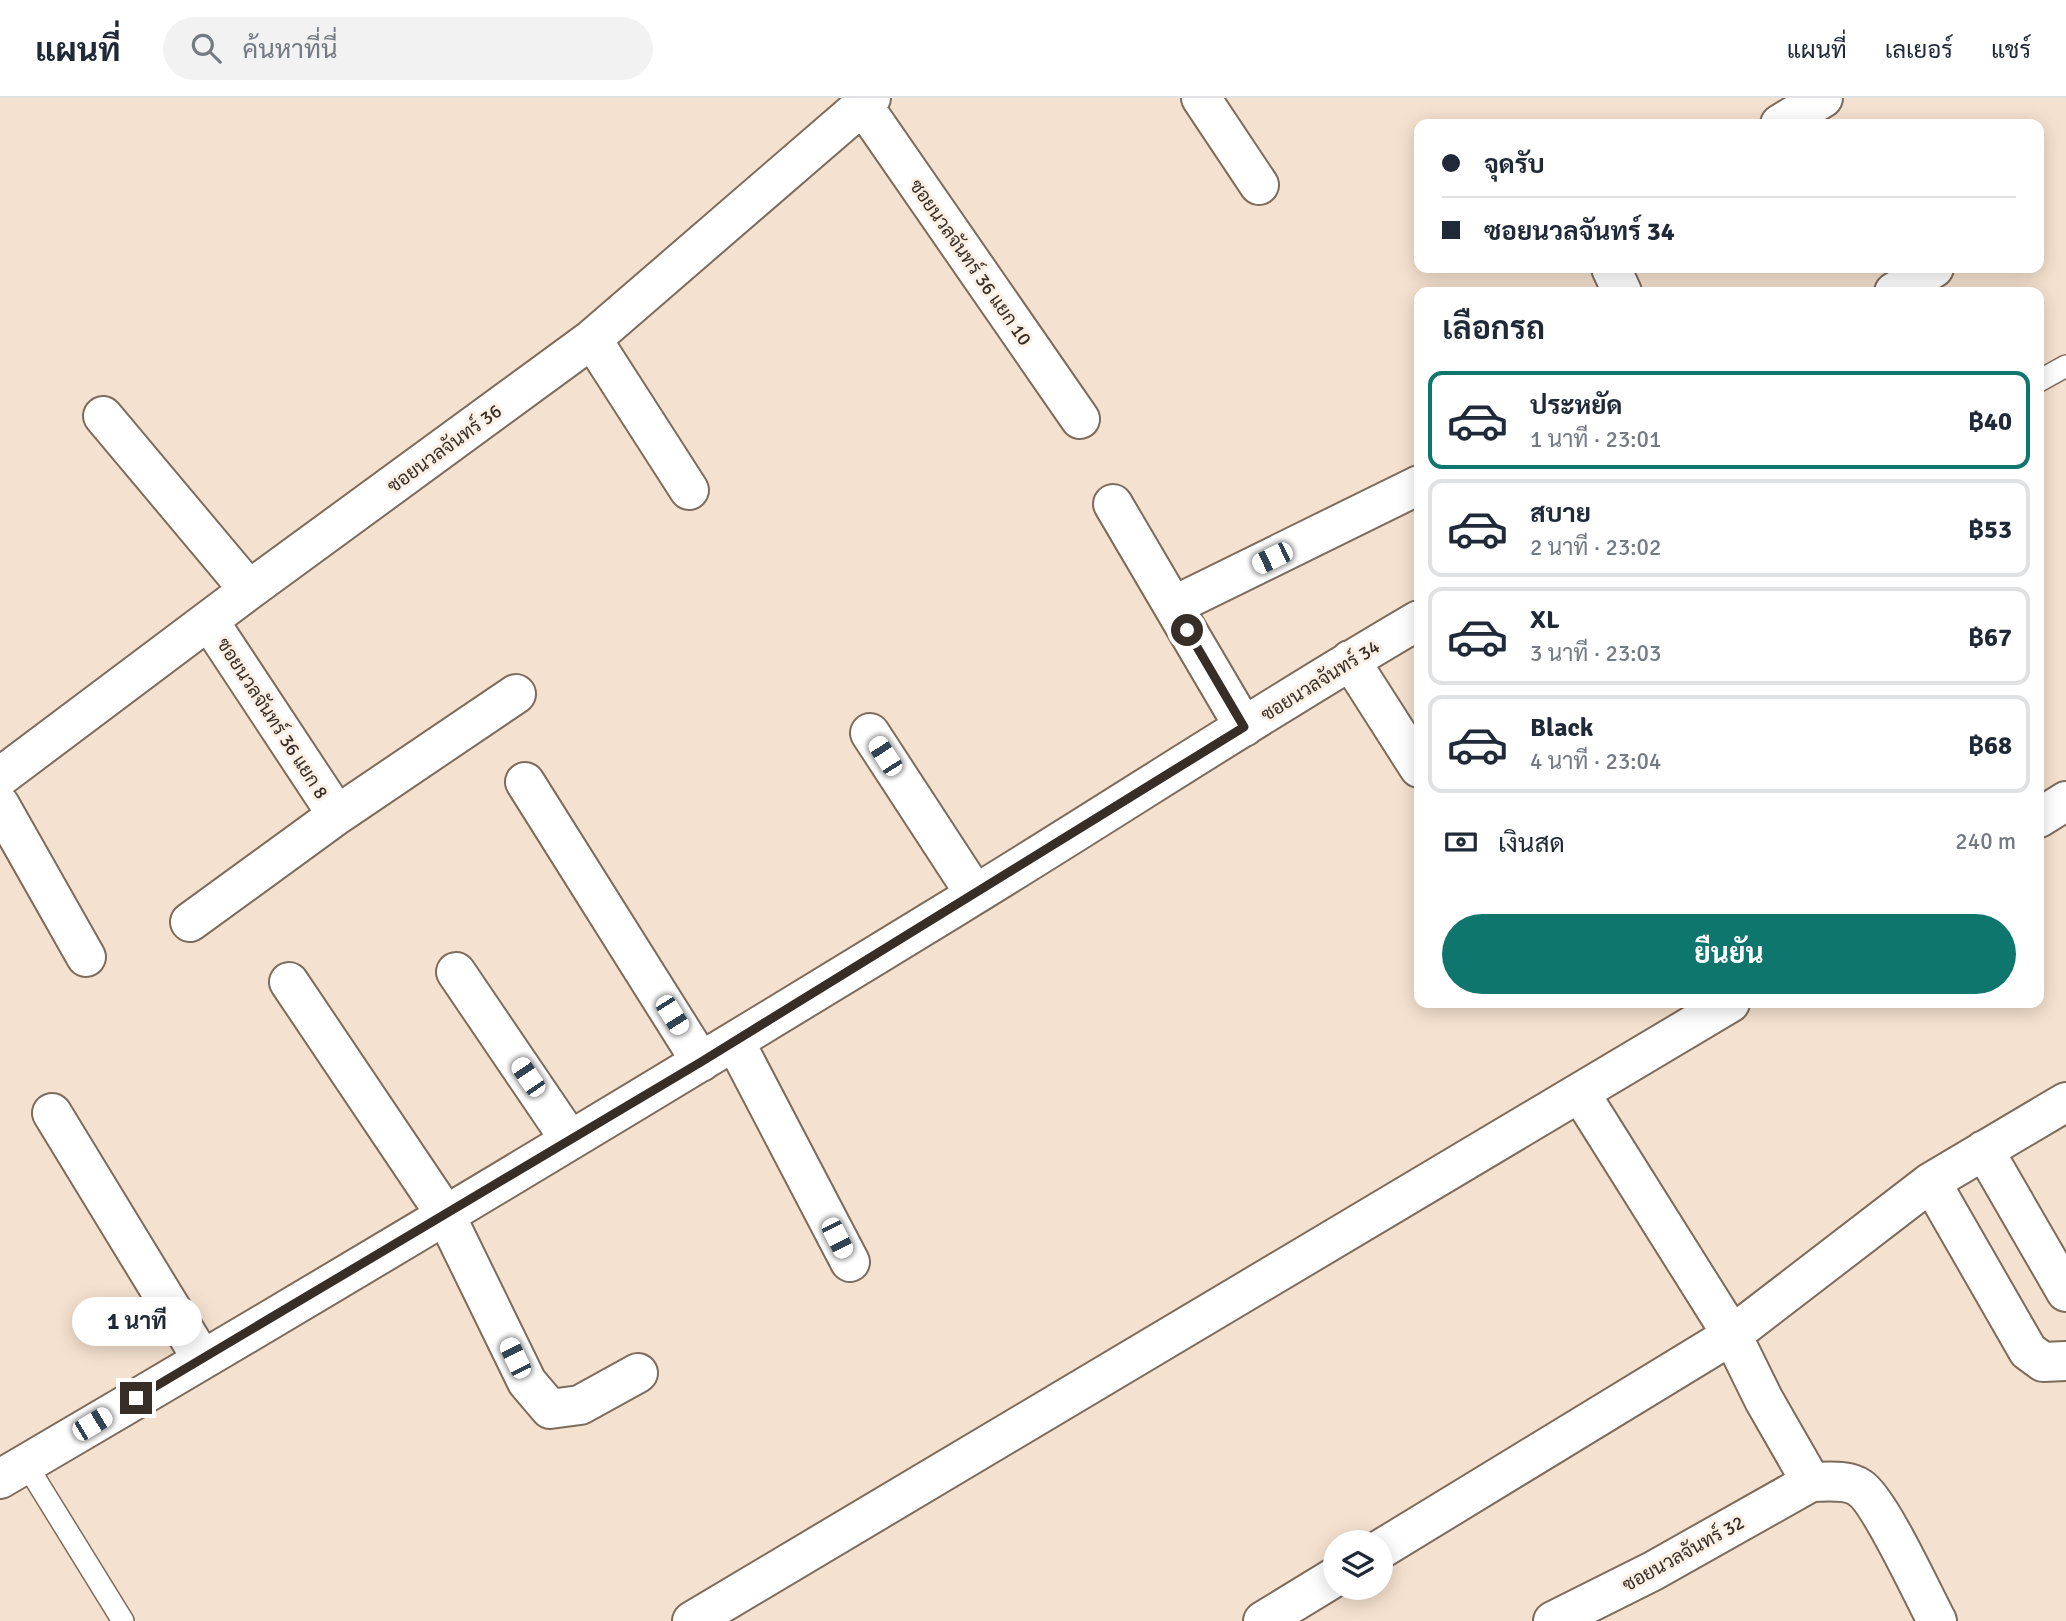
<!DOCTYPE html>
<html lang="th">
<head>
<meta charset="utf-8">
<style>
	:root { --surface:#fff; --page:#f2f2f3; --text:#1f2937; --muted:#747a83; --line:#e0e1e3; --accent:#0f766e }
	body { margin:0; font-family:Signika,Sarabun,sans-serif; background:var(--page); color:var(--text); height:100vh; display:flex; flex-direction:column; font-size:26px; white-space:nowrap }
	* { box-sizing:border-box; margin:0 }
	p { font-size:23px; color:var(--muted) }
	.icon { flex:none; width:38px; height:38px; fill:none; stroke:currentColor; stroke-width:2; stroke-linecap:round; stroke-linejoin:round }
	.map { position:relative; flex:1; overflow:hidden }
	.panel { position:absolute; left:1414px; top:189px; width:630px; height:721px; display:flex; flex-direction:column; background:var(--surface); border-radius:14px; box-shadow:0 4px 18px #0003 }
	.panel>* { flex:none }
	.hud { position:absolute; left:1414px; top:21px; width:630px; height:154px; border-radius:14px; box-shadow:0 4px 18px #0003; display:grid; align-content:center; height:154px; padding:0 28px; background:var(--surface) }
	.buttons { position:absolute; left:1323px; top:1432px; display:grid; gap:14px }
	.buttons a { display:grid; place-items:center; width:70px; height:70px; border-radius:50%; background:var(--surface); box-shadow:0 4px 18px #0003; font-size:35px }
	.end { position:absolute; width:32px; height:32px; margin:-16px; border:9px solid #362e27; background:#fff; box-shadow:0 0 0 4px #fff }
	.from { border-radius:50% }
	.bubble { position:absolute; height:49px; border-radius:24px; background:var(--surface); box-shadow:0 4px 18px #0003; font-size:23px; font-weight:700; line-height:49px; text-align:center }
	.car { position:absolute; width:21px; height:42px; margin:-21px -10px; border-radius:9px; box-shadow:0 0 5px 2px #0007; background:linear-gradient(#fff 24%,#345 0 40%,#fff 0 76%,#345 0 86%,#fff 0) }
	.hud b { display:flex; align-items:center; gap:24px; height:66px; font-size:26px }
	.hud b+b { border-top:2px solid var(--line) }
	.hud i { width:18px; height:18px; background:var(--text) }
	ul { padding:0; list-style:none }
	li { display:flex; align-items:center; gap:21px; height:98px; margin:0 14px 10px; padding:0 14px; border:4px solid var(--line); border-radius:14px }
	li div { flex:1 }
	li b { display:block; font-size:26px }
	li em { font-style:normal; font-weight:700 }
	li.active { border-color:var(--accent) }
	li>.icon { width:63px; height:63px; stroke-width:1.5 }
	h2 { padding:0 28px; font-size:32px; line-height:84px }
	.pay { display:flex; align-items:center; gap:18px; height:77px; padding:0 28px; font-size:26px }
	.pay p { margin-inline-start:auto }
	.primary-button { display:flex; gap:14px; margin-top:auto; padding:14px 28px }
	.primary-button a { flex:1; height:80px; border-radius:42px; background:var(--accent); color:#fff; font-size:28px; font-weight:700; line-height:80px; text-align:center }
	header { display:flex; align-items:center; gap:42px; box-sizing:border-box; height:98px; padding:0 35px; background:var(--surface); border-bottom:2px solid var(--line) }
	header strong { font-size:33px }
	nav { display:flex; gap:38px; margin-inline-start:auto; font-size:24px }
	.search { width:490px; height:63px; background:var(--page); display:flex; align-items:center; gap:18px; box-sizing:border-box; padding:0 24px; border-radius:38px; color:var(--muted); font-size:26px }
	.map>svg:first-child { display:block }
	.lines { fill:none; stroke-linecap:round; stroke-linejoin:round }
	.service-casing { stroke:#7d6b5c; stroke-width:24 }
	.minor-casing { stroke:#7d6b5c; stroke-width:42 }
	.service { stroke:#fff; stroke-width:21 }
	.minor { stroke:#fff; stroke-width:38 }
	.route { stroke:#362e27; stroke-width:9 }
	.labels { text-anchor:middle; stroke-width:6; stroke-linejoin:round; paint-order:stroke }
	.street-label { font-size:19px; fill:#362e27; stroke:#fcf0e5 }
</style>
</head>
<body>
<header>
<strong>แผนที่</strong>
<div class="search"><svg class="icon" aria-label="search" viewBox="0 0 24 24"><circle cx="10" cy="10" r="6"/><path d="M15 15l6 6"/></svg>ค้นหาที่นี่</div>
<nav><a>แผนที่</a><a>เลเยอร์</a><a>แชร์</a></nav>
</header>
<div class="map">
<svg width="2066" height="1523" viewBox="0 0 2066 1523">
	<rect width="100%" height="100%" fill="#f5e1cf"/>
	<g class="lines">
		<!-- service casing -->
		<g class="service-casing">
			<path id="service" d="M2039 283 2066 268
				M26 1366 123 1523"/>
		</g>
		<!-- minor casing -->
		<g class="minor-casing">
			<path id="minor" d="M1201 0 1259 87
				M862 6 1080 321
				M1780 26 1823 0
				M1611 170 1622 194
				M1894 194 1934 170
				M592 241 689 392
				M103 318 249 492
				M1113 406 1244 629
				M1173 508 1419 387
				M209 523 337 717
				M1350 562 1419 670
				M870 635 975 796
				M0 679 249 492 592 241 871 0
				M525 684 701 964
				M0 707 86 859
				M2039 720 2066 703
				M190 824 337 717 516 596
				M456 874 570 1042
				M289 884 445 1116 527 1284 550 1311 580 1307 638 1275
				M735 944 850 1164
				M1580 995 1732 1237 1764 1302 1811 1384C1825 1384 1848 1381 1860 1390 1880 1403 1923 1497 1937 1523
				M52 1015 202 1261
				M1984 1052 2066 1194
				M1931 1084 2028 1253 2043 1264 2066 1263
				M0 1381C321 1193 641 1001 958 807 1112 713 1263 613 1419 522
				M1381 1451 1732 1237 1931 1084 2066 1004
				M692 1523 1730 905
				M1263 1523 1335 1479
				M1553 1523 1653 1473 1811 1384"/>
		</g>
		<!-- service -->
		<use href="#service" class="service"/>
		<!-- minor -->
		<use href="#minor" class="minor"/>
	</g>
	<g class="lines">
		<!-- route -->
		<path class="route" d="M136 1300 701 964 1244 629 1187 532"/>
	</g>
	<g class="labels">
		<!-- street labels -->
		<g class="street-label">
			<text transform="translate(971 164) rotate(55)" y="7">ซอยนวลจันทร์ 36 แยก 10</text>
			<text transform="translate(444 350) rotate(-36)" y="7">ซอยนวลจันทร์ 36</text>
			<text transform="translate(1320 582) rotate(-32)" y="7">ซอยนวลจันทร์ 34</text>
			<text transform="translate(273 620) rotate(57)" y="7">ซอยนวลจันทร์ 36 แยก 8</text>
			<text transform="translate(1683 1455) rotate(-29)" y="7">ซอยนวลจันทร์ 32</text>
		</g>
	</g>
</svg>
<div class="buttons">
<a><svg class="icon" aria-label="layers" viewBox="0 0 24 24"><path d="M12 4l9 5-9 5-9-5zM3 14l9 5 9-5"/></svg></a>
</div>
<i class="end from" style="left:1187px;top:532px"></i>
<i class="end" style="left:136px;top:1300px"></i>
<div class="bubble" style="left:72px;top:1199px;width:130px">1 นาที</div>
<i class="car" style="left:1272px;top:460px;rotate:244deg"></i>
<i class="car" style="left:885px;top:658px;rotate:327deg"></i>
<i class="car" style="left:672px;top:917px;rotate:148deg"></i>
<i class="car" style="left:528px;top:979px;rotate:326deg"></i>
<i class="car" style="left:837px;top:1140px;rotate:153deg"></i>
<i class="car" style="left:515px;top:1260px;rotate:334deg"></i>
<i class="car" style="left:92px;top:1326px;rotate:59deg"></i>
<div class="hud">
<b><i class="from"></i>จุดรับ</b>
<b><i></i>ซอยนวลจันทร์ 34</b>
</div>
<section class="panel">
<h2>เลือกรถ</h2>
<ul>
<li class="active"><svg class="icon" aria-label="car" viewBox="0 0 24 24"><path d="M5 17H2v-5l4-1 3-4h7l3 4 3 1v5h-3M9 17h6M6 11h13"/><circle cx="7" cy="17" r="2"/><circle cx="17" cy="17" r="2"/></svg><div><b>ประหยัด</b><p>1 นาที · 23:01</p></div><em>฿40</em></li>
<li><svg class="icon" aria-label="car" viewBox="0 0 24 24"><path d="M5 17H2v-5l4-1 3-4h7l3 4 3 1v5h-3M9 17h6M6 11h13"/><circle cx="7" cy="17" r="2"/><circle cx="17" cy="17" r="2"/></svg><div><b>สบาย</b><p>2 นาที · 23:02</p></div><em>฿53</em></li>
<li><svg class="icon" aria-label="car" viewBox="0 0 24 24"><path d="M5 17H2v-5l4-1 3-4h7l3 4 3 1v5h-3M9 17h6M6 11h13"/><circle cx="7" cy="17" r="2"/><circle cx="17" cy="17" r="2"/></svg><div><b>XL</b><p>3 นาที · 23:03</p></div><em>฿67</em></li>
<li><svg class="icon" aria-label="car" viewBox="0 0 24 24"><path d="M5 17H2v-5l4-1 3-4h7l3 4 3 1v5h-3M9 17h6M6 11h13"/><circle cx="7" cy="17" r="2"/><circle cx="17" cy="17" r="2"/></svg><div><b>Black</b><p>4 นาที · 23:04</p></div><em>฿68</em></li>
</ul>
<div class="pay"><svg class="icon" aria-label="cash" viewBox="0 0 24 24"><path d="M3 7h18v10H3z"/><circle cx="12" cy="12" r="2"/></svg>เงินสด<p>240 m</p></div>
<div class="primary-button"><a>ยืนยัน</a></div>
</section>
</div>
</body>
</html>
